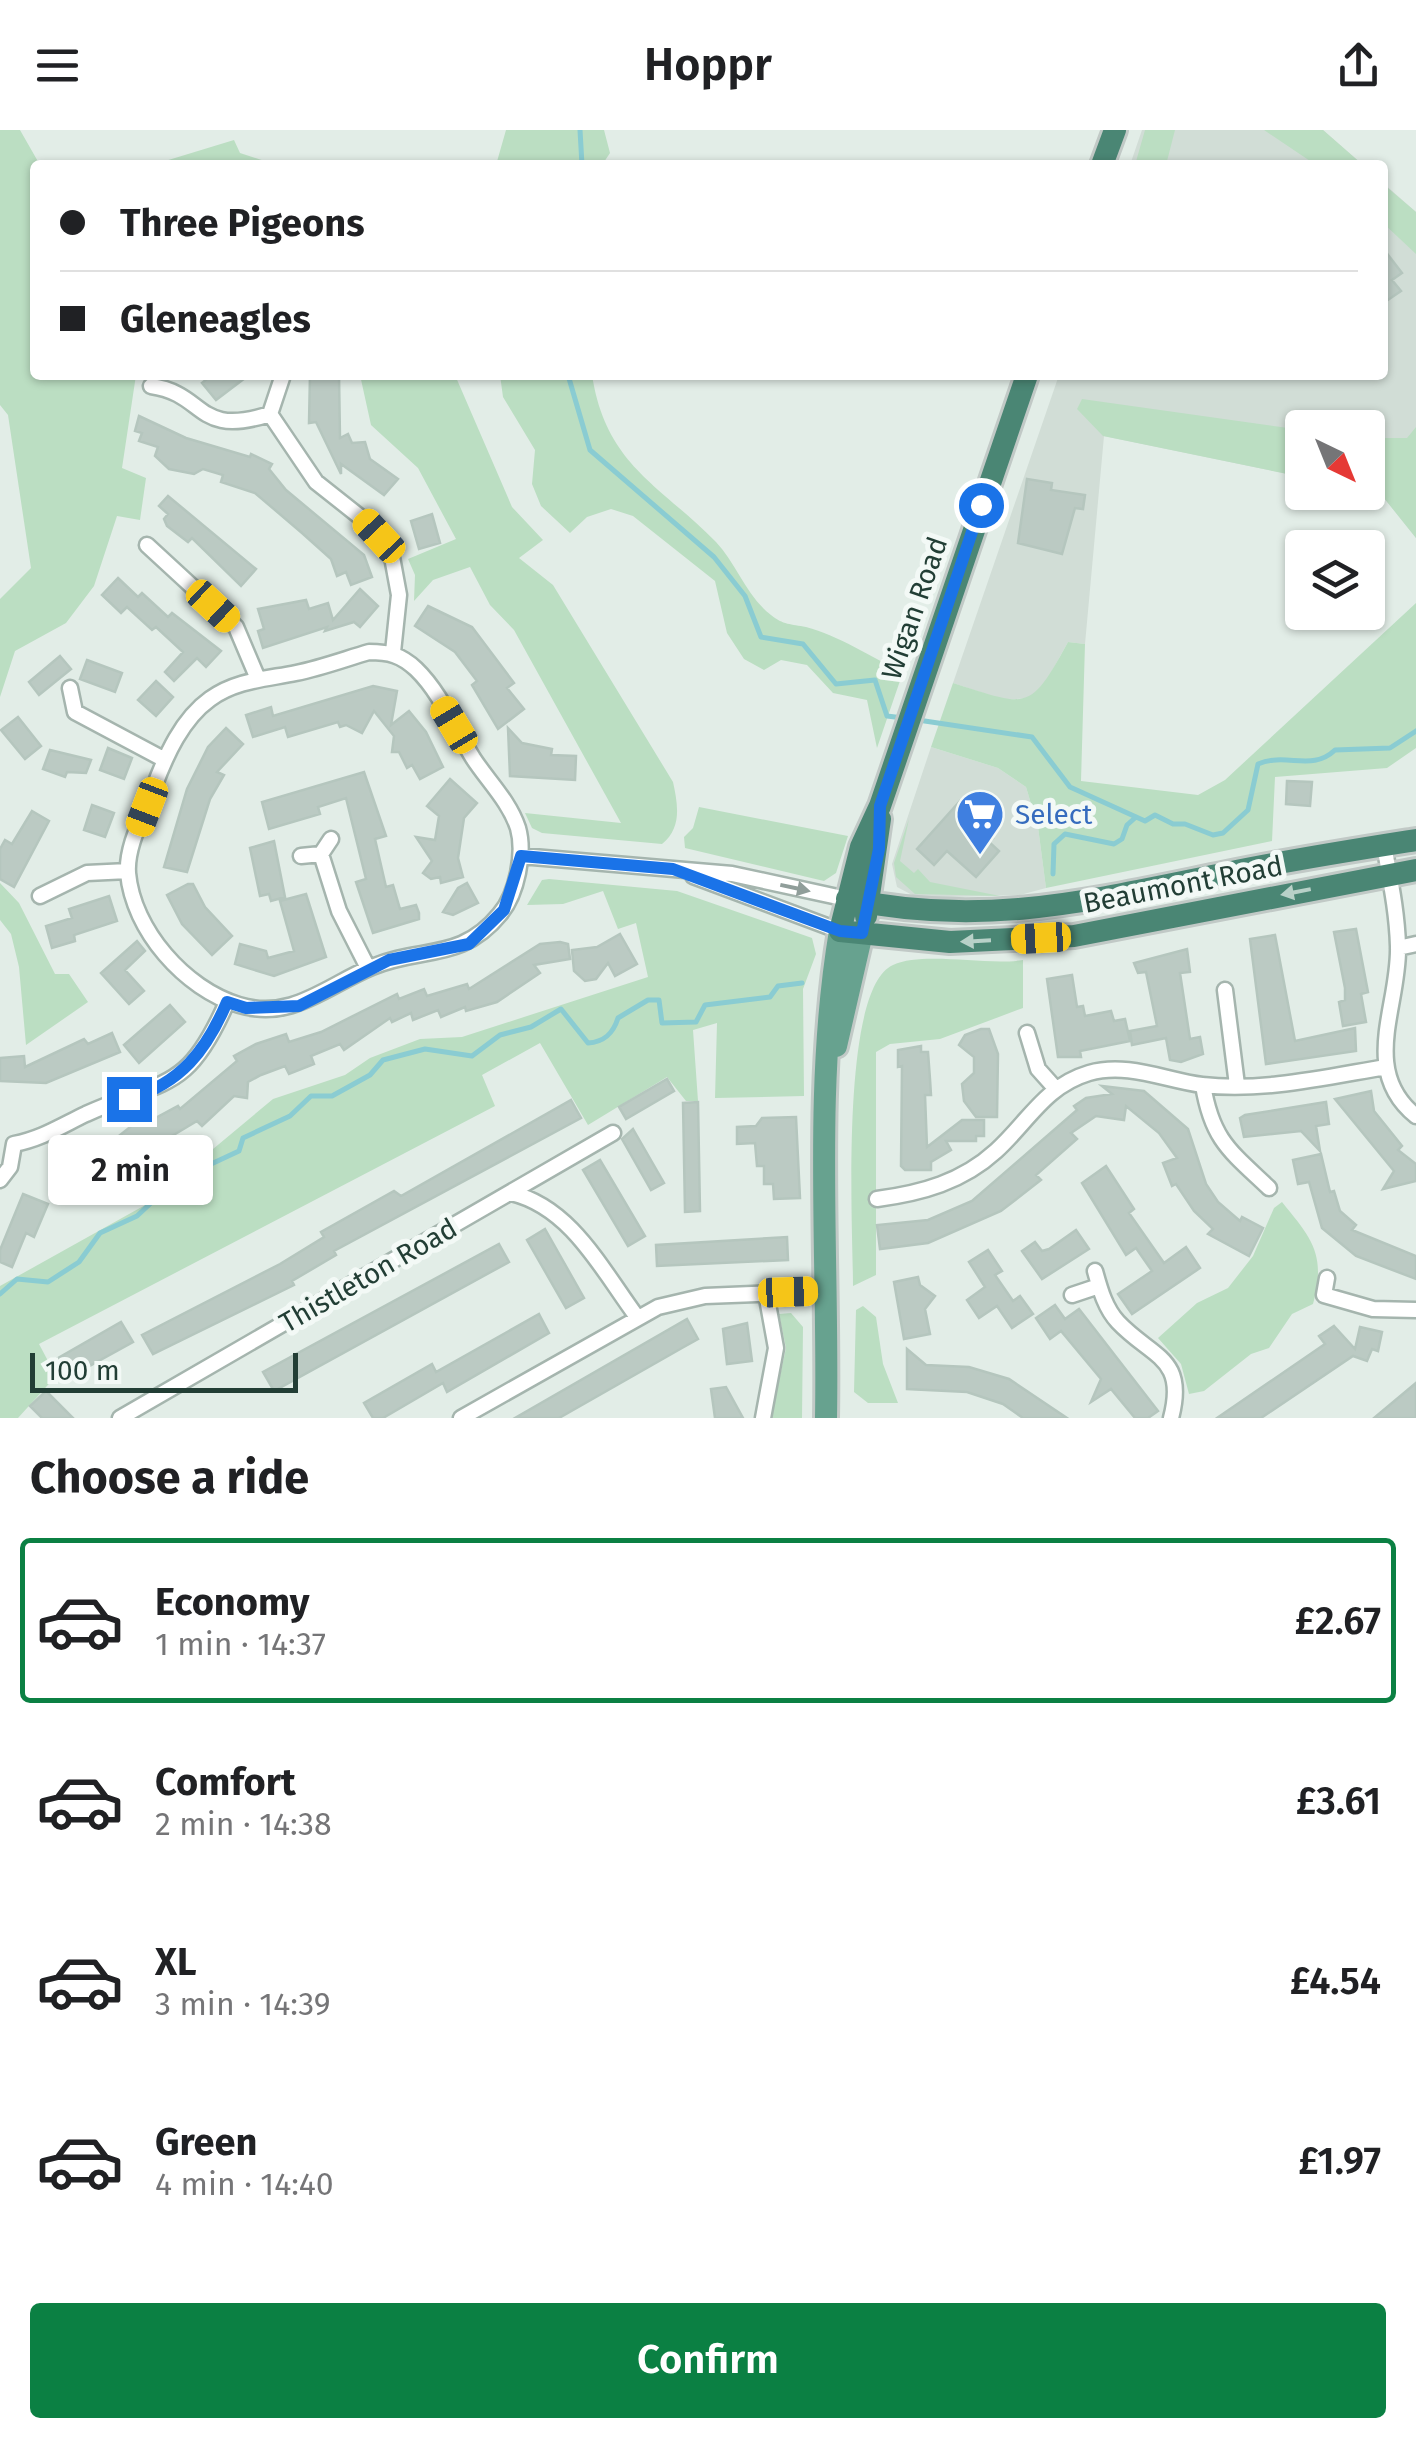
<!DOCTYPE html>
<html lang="en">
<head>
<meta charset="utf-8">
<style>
	:root { --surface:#fff; --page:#f6f6f6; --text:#202124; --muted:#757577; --line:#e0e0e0; --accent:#0b8043 }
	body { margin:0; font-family:"Fira Sans",sans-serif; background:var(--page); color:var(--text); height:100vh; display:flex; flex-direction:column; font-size:38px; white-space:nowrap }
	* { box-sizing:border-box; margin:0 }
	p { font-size:32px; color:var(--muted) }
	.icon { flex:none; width:55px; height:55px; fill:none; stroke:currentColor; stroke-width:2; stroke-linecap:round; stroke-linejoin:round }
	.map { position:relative; height:1288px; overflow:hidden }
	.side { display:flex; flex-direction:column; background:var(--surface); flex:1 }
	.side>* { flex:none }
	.guide { position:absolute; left:30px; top:30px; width:1358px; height:220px; border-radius:10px; box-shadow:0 2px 8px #0004; display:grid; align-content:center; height:220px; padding:0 30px; background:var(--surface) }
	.needle { width:65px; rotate:137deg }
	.fabs { position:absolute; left:1285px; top:280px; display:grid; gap:20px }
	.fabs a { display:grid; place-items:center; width:100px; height:100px; border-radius:10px; background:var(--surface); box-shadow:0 2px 8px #0004; font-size:50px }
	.scale { position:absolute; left:30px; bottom:25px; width:268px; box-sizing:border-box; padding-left:10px; border:5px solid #223e35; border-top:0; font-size:28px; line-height:35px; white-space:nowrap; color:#223e35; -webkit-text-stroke:8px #f3f9f6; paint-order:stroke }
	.end { position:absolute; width:45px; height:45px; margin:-22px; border:12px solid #1a73e8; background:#fff; box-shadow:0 0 0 5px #fff }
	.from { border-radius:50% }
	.bubble { position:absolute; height:70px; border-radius:10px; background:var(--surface); box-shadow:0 2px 8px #0004; font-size:32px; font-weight:600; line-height:70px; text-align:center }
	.car { position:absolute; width:30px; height:60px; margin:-30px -15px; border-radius:12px; box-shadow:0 0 8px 2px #0007; background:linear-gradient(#f5c518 24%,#345 0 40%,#f5c518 0 76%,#345 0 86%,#f5c518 0) }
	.guide b { display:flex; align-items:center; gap:35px; height:95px; font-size:38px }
	.guide b+b { border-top:2px solid var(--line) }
	.guide i { width:25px; height:25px; background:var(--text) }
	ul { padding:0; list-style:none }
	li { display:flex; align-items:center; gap:30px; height:165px; margin:0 20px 15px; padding:0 10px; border:5px solid transparent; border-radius:10px }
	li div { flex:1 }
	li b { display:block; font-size:38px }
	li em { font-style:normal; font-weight:600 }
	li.selected { border-color:var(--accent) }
	li>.icon { width:90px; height:90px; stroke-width:1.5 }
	h2 { padding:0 30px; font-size:45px; line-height:120px }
	.cta { display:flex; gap:20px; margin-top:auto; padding:20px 30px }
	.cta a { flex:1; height:115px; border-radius:10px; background:var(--accent); color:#fff; font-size:40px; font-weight:600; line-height:115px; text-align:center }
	header { display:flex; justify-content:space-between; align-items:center; height:130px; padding:0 30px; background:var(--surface); font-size:45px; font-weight:600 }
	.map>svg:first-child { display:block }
	.built { fill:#d1ddd6 }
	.green { fill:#bbdec2 }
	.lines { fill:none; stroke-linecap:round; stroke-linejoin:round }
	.stream { stroke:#8accd2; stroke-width:5 }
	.building { fill:#bbcac3; stroke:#b5c6be; stroke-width:2.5 }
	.minor-casing { stroke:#a5b5ae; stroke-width:19 }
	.primary-casing { stroke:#c1c9c6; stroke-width:28 }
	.trunk-casing { stroke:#c1c9c6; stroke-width:28 }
	.minor { stroke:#fff; stroke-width:14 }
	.primary { stroke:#67a28f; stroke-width:22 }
	.trunk { stroke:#4a8674; stroke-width:22 }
	.oneway { fill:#909e9a }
	.oneway2 { fill:#b8d1c8 }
	.route { stroke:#1a73e8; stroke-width:12 }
	.labels { text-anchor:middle; stroke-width:10; stroke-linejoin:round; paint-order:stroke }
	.street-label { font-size:28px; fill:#223e35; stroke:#f3f9f6 }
	.shop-label { font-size:28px; fill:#366cbe; stroke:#f3f9f6; text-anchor:start }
</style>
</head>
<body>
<header><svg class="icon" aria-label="menu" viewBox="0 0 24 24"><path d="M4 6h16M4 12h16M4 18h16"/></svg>Hoppr<svg class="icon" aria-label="share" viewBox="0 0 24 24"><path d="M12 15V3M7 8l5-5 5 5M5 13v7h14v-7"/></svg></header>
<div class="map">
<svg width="1416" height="1288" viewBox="0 0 1416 1288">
	<rect width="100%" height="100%" fill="#e2ede7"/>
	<!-- built -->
	<path class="built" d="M1142 0H1323L1363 35H1130Z
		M1383 53 1416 82V408L1380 363 1368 360V298H1302V347L1104 306 1085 514 1068 512 1042 559 1031 568 1004 570 953 553 1059 245H1382Z
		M931 617 998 638 1026 657 1038 697 1046 758 1020 765 918 768 897 757 892 734Z"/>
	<!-- green -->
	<path class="green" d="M0 0H20L40 35H35V245H136L122 338 146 348 140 390 117 386 94 456 66 493 15 521 0 567V469L31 438 8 285 0 275Z
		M506 0H604L610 23 602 35H496Z
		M1145 0H1175L1166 35H1135Z
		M1264 0H1323L1363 35H1316Z
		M234 10 240 23 277 35H152Z
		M1382 53 1416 82V124L1383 93Z
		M360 245H455L512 377 543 410 519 428 553 455 673 652C678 675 682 698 662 714L542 703 532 698 525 683 621 693 514 500 490 475 470 437 433 450 414 471 415 445 408 429 456 409 418 338 371 295Z
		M500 245H592C606 335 659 354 716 412 736 433 747 467 771 485 783 495 791 494 806 497 838 505 872 528 903 542L877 618 867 570 833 563 807 535 781 530 764 540 744 529 727 503 715 451 633 386 611 379 587 387 570 403 541 376 532 354 535 320 503 267Z
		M1082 269 1302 300V347L1103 306 1077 279Z
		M1416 297V408L1380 363 1368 360V308H1407Z
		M1416 473V618L1387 638 1275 647 1272 711 1046 758 1038 697 1026 657 998 638 931 617 953 553C1027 576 1029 584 1068 512L1085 514 1081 651 1198 665 1225 650Z
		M699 677 848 706 836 743 824 751 685 718 684 707 693 698Z
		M909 689 900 731 914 743 918 739 930 752 1000 766 915 764 896 747 894 733Z
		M549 749 677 761 812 808 816 824 803 859 804 966 715 968 717 893 693 900 698 971H686L667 947 588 995 540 913 482 945 495 976 39 1214 56 1246 18 1288H0V1156L147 1074 273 969 345 945 370 928 420 909 462 907 648 847 636 793 618 799 603 761 563 774 527 775 542 750Z
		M0 753 19 773 55 844H69L88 872 26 915 19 837 11 804 0 790Z
		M1023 830V878L940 909 890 914 876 922V1145L853 1156C853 1100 839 859 893 835 924 821 986 836 1023 830Z
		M1282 1072C1313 1110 1326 1125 1313 1174L1292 1184 1269 1218 1251 1224 1204 1261 1189 1264 1181 1234 1158 1208 1197 1173 1228 1158 1253 1126 1274 1078Z
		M863 1176 876 1187 883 1234 898 1273H868L854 1262 856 1180Z
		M791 1183 803 1197 802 1288H771L786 1218 779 1184Z"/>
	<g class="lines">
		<!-- stream -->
		<path class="stream" d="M580 0 582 35
			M568 245 590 320 714 427 745 466 761 507 803 514 836 554 875 550 887 586 903 588
			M918 590 1032 607 1070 657 1145 691 1155 685 1173 694H1185L1213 705 1223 703 1248 680 1258 634C1287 622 1312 642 1335 620L1390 618 1416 601
			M1053 744 1054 714 1065 704 1114 714 1122 709 1127 695 1136 687
			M0 1164 17 1149 48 1152 79 1132 100 1103 137 1086 152 1072 190 1063 209 1035 239 1021 243 1008 290 986 311 966H332L370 945 383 930 425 919 472 926 500 905 531 897 561 879 588 913C604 912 613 904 618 888L648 870H659L662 893 696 892 705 875 770 867 778 856 802 853"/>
	</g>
	<!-- building -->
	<path class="building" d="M1382 117 1402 143 1392 150 1401 161 1382 174Z
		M212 245H249L216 270 202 253Z
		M310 245H339L340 308 348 304 352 313 365 312 370 329 398 349 384 365 341 334V344L316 292 309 293Z
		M139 286 186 308 250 327 251 324 272 334 269 339 286 360 364 425 372 447 351 455 346 442 337 446 331 429 302 403 255 363 221 352 223 345 203 339 194 344 169 339 155 326 158 317 139 311 142 303 135 301Z
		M1027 349 1052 353 1051 360 1085 365 1083 379 1075 378 1062 424 1018 413Z
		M168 366 256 439 241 456 192 408 188 412 167 396 164 389 168 384 159 376Z
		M432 384 440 413 419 419 411 391Z
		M118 448 138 467 142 463 168 487 172 483 221 521 206 537 197 528 174 551 165 542 183 522 156 497 152 500 127 477 121 483 102 465Z
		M360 459 378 476 360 497 354 492 325 501 327 497 263 518 258 501 264 499 258 479 306 470 309 479 328 473 333 490Z
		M428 476 472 497 514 553 507 558 524 579 498 599 472 555 477 551 455 522 415 496Z
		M60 526 71 539 39 565 29 552Z
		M87 530 122 543 115 562 80 549Z
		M156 551 173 567 156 586 138 570Z
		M373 556 397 561 391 595 409 581 426 602 443 637 420 649 412 635 407 638 399 622H392L394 606 374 581 362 603 346 595 340 597 338 592 288 607 285 597 253 607 246 585 271 577 273 586Z
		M18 587 41 616 25 629 1 600Z
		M226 598 243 614 217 642 224 645 210 669 187 742 164 737 187 659 208 617Z
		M508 598 522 613 552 619 551 625 576 626 575 650 510 646Z
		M108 618 132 628 124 649 100 640Z
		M50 620 91 630 86 643 67 642 65 647 43 639Z
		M364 642 386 706 375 709 386 757 393 755 400 779 416 775 419 783V789L373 803 356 752 366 749 346 668 318 677 320 684 269 699 262 672Z
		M450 649 477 673 464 688 458 728 463 747 441 753 440 747 431 749 423 743 432 731 416 707 435 710 439 686 427 676Z
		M1287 651 1312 652 1310 676 1286 674Z
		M960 671 977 686 973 690 993 708 989 712 999 721 976 747 947 721 934 735 917 719Z
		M92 675 114 683 105 707 84 700Z
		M32 681 49 691 14 757 0 749V719L5 710 12 714Z
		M274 711 285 767 271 771 269 764 260 766 250 718Z
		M467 753 478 773 453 785 443 782 458 758Z
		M188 754H193L205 777 232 806 212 825 182 794 167 765Z
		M306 764 326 827 274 846 235 834 240 814 266 821 268 828 294 821 280 771Z
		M109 766 117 791 74 805 75 811 52 818 46 796 72 788 69 779Z
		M1356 799 1368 862 1361 864 1366 892 1343 896 1339 872 1345 870V858L1334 802Z
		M620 804 637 834 615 846 608 833 596 849 585 851 574 841 572 820 597 817Z
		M1275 805 1295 911 1355 898 1356 921 1266 934 1250 809Z
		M137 811 145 821 125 840 144 861 129 874 101 843Z
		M560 812 568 814 570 829 534 835 540 843 497 872 466 881 465 877 441 887 438 880 413 890 411 883 392 892 390 888 344 920 340 914 311 926 314 934 289 944 285 936 261 945 248 952 247 968 234 966 202 996 197 991 118 1038 63 1059 52 1035 100 1021 144 986 148 992 178 976 180 979 237 931 234 926 256 914 286 904 289 912 321 902 397 864 399 869 424 859 427 866 467 854 469 859 540 814Z
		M1187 819 1190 842 1180 843 1190 909 1200 907 1203 924 1181 932 1170 930 1166 908 1132 915 1130 901 1157 896 1146 842 1138 843 1134 833Z
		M1072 845 1077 877 1083 876 1085 886 1111 881 1114 891 1125 889 1130 911 1080 921 1081 927H1058L1047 849Z
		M170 875 185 892 139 933 124 915Z
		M981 899H989L998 924 997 987H976L964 971 962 954 974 943V927L959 915 965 905Z
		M112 903 120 922 46 953 0 951V928L24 926 25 937 84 909 88 914Z
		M921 916V922H928L930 949 931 965H925L927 1017 962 990H984V1006H976V1011H946L951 1020 931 1032V1040H905L901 1036 902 936 898 937V920Z
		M667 949 674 961 626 989 619 977Z
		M1102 956 1144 961 1188 999 1206 1054 1218 1072 1240 1091 1242 1087 1263 1098 1249 1126 1208 1104 1213 1099 1194 1081 1176 1054 1172 1056 1163 1033 1177 1028 1159 1003 1126 976 1124 990 1096 986 1071 1003 1077 1009 1036 1045 1041 1050 1001 1081 928 1113 880 1119 877 1095 928 1090 972 1071 1077 980 1074 976 1086 968 1112 964Z
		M1371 961 1374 981 1402 1016 1398 1020 1416 1034V1051L1383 1059 1394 1041 1335 969Z
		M571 970 581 988 334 1121 336 1125 292 1151 294 1155 153 1224 142 1205 280 1134 324 1107 321 1102 394 1061 401 1066Z
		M698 972 700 1081 685 1082 683 973Z
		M1326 972 1329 994 1316 996 1320 1021 1301 1001 1244 1007 1240 988 1245 985Z
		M796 987 800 1068 774 1069 773 1054H764V1036H757L755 1013 737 1014V997L756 996 762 988Z
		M633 999 664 1053 651 1060 622 1009Z
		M1321 1024 1330 1062 1334 1061 1340 1081 1356 1095 1352 1100 1416 1126V1149L1356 1126 1322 1098 1309 1052 1298 1054 1293 1030Z
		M600 1030 645 1106 628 1116 583 1040Z
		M1106 1036 1134 1079 1129 1083 1164 1133 1186 1117 1200 1138 1132 1184 1118 1164 1152 1141 1136 1118 1126 1125 1082 1053Z
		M23 1064 48 1074 34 1107 26 1103 12 1137 0 1132V1120Z
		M545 1099 584 1168 566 1178 527 1110Z
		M1076 1100 1089 1119 1042 1149 1022 1121 1035 1112 1042 1121 1049 1119Z
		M787 1107 788 1130 657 1136 656 1115Z
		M499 1114 509 1132 274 1261 263 1242Z
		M988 1120 1002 1141 995 1145 1013 1171 1020 1166 1033 1184 1012 1198 997 1176 979 1188 967 1170 985 1157 969 1132Z
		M918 1147 920 1155 935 1166 925 1179 930 1204 904 1209 894 1152Z
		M1055 1175 1065 1189 1079 1179 1158 1281 1148 1288H1135L1111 1259 1091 1272 1101 1249 1061 1201 1050 1209 1036 1188Z
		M539 1184 549 1203 447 1262 443 1253 383 1288H373L364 1273 432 1234 436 1242Z
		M687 1189 698 1209 682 1218 559 1288H515Z
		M121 1192 133 1212 64 1250 53 1231Z
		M747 1193 752 1231 727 1234 723 1199Z
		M1334 1196 1355 1219 1360 1197 1382 1202 1378 1221 1372 1219 1367 1231 1353 1226 1261 1288H1217L1325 1214 1319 1206Z
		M907 1219 926 1235 969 1237 1009 1249 1067 1288H1023L1003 1274 967 1262 907 1259Z
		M1416 1253V1288H1374Z
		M726 1257 743 1288H715L711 1259Z
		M46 1261 73 1288H42L30 1276Z"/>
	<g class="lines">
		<!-- minor casing -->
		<g class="minor-casing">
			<path id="minor" d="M283 245 270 284 316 352 364 390 392 427 399 465 393 522
				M151 256C207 264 195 308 270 284
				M147 415 236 497 258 549
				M369 522C389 522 401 525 416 539 441 563 455 599 473 628 488 651 509 671 518 698 525 723 517 764 500 784 461 832 421 816 372 837 326 856 292 891 239 875 185 859 133 800 128 743 126 715 145 683 154 657 166 625 182 589 210 569 236 550 267 549 296 543 321 538 345 529 369 522Z
				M70 558 75 582 165 630
				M1384 715C1390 749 1397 781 1398 816 1400 875 1359 940 1416 986
				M321 724 339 781 368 838
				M301 726 321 724 331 709
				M521 726 732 744 847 769
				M693 746 840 801
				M40 766 87 743 128 741
				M1398 818 1416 814
				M1225 860 1237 955
				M1027 903 1038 939 1055 958
				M1203 955C1212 1010 1230 1021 1269 1058
				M0 1050 10 1037 14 1014C41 1009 61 996 86 984 166 948 187 963 227 872
				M511 1063C571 1077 602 1140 637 1187
				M877 1069C922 1063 962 1052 996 1021 1028 992 1045 956 1089 943 1127 932 1165 950 1202 955 1263 962 1326 947 1386 937
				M1095 1141C1100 1159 1105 1178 1118 1192 1152 1228 1187 1227 1171 1288
				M1327 1148 1324 1165 1373 1179 1416 1180
				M1072 1165 1099 1156
				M120 1288 613 1003
				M461 1288 658 1177 705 1166 829 1161
				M763 1288 776 1218 766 1163"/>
		</g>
		<!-- primary casing -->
		<g class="primary-casing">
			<path id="primary" d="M836 916 862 803
				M826 1288C829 1126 813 961 840 801"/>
		</g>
		<!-- trunk casing -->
		<g class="trunk-casing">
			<path id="trunk" d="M1102 35 1115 0
				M1027 245 880 676 861 717 840 801 950 812 1074 806 1416 740
				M847 769C985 798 1093 770 1227 743 1289 730 1353 720 1416 710
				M866 786 880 689"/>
		</g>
		<!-- minor -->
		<use href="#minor" class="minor"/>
		<!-- primary -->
		<use href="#primary" class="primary"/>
		<!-- trunk -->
		<use href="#trunk" class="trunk"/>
	</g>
	<!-- one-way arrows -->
	<defs><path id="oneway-solid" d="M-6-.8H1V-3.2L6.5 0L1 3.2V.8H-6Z" transform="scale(2.5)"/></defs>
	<use class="oneway" href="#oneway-solid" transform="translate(795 758) rotate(12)"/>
	<g class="oneway2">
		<use href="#oneway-solid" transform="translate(1296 762) rotate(169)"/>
		<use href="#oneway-solid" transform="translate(976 811) rotate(177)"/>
	</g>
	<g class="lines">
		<!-- route -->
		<path class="route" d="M129 969C181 953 206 921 227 872L246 878 299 876 389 830 469 814 504 780 521 726 673 739 840 801 862 803 879 719 880 676 981 375"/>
	</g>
	<!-- icons -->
	<defs>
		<g id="supermarket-pin" transform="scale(2.5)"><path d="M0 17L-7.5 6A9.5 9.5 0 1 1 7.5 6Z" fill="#3f7fe0" stroke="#f3f9f6"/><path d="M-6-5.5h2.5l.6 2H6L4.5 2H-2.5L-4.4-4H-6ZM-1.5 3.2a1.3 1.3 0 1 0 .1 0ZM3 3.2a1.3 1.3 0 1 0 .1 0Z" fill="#fff"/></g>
	</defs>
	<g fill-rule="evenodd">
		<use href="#supermarket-pin" x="980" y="684"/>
	</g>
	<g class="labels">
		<!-- street labels -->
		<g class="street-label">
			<text transform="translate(914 478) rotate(-71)" y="10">Wigan Road</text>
			<text transform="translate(1183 754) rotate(-11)" y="10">Beaumont Road</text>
			<text transform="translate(368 1145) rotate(-30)" y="10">Thistleton Road</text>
		</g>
		<!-- shop labels -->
		<g class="shop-label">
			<text x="1015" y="694">Select</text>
		</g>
	</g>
</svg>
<div class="fabs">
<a><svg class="needle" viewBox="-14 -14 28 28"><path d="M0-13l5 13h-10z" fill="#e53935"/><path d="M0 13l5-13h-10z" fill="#757577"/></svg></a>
<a><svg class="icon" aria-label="layers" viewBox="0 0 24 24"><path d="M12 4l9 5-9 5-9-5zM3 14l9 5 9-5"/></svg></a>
</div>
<div class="scale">100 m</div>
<i class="end from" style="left:981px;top:375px"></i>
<i class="end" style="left:129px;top:969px"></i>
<div class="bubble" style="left:48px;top:1005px;width:165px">2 min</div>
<i class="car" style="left:379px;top:406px;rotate:317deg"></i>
<i class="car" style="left:213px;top:476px;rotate:133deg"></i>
<i class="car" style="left:454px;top:595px;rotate:329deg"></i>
<i class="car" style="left:147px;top:677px;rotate:201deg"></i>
<i class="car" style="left:1041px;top:808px;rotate:267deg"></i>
<i class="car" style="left:788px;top:1162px;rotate:88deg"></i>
<div class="guide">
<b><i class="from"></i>Three Pigeons</b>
<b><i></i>Gleneagles</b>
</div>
</div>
<section class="side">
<h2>Choose a ride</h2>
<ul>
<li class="selected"><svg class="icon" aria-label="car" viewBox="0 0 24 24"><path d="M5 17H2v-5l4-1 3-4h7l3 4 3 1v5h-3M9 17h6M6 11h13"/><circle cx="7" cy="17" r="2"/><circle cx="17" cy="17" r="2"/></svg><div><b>Economy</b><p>1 min · 14:37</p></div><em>£2.67</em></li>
<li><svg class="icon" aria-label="car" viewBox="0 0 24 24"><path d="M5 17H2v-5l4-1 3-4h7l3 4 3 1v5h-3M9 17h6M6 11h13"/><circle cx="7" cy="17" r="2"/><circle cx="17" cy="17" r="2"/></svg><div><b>Comfort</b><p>2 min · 14:38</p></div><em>£3.61</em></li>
<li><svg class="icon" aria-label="car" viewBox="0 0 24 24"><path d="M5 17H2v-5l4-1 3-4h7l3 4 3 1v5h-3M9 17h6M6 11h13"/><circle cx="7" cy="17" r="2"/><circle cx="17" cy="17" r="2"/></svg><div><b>XL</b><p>3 min · 14:39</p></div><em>£4.54</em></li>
<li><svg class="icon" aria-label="car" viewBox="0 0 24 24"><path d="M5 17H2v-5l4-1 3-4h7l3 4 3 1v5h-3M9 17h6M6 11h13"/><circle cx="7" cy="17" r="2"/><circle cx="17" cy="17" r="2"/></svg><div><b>Green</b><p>4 min · 14:40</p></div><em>£1.97</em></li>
</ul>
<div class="cta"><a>Confirm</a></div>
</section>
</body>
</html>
